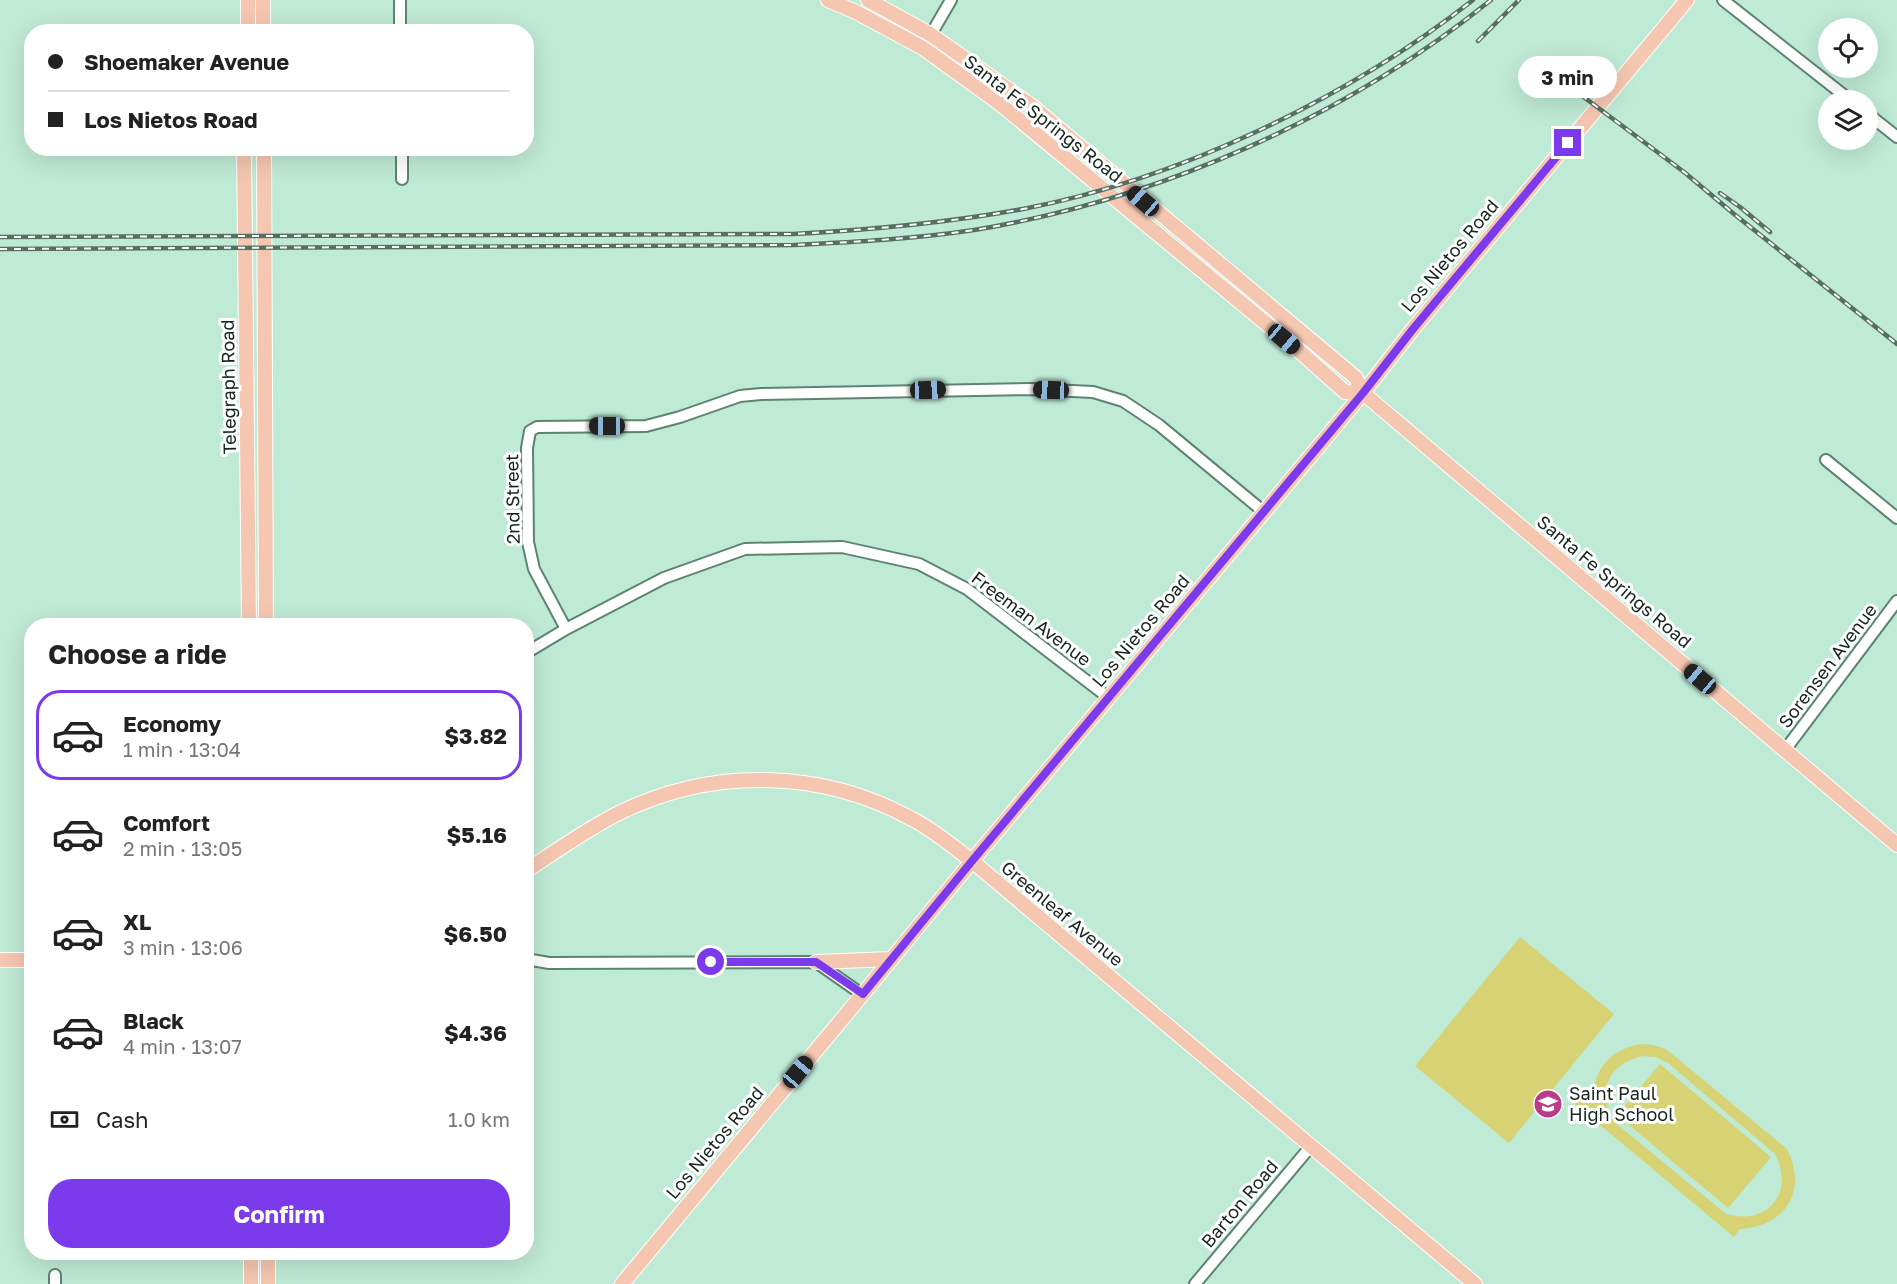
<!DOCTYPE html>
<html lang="en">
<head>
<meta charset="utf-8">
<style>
	:root { --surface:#fff; --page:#f6f6f6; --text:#222; --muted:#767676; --line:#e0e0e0; --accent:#7c3aed }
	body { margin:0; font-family:"Golos Text",sans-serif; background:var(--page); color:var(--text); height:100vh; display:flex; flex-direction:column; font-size:22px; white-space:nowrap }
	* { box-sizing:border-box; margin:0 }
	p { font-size:20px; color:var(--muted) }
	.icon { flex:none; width:33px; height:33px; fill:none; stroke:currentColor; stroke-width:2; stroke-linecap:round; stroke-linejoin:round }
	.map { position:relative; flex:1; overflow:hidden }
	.side { position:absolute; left:24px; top:618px; width:510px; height:642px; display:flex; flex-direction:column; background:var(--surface); border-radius:24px; box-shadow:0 6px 24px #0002 }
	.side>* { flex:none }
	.banner { position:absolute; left:24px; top:24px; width:510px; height:132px; border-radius:24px; box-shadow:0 6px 24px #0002; display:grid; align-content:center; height:132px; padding:0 24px; background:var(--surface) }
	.fabs { position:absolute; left:1818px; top:18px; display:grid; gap:12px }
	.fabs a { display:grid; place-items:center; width:60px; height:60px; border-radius:50%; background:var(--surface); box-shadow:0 6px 24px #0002; font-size:30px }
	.end { position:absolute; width:27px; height:27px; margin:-14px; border:8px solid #7c3aed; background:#fff; box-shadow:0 0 0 3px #fff }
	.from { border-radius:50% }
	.bubble { position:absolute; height:42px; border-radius:21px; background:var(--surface); box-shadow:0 6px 24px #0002; font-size:20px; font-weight:700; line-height:42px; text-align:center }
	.car { position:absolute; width:18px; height:36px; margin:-18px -9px; border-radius:8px; box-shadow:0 0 4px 2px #0007; background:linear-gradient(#222 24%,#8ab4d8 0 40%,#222 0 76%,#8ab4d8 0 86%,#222 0) }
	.banner b { display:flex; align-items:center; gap:21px; height:57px; font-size:22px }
	.banner b+b { border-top:2px solid var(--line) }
	.banner i { width:15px; height:15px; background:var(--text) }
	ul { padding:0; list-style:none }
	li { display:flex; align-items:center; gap:18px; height:90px; margin:0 12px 9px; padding:0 12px; border:3px solid transparent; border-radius:24px }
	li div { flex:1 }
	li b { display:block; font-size:22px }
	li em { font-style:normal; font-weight:700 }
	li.selected { border-color:var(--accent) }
	li>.icon { width:54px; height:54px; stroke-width:1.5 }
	h2 { padding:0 24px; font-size:27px; line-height:72px }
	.pay { display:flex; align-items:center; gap:15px; height:66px; padding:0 24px; font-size:22px }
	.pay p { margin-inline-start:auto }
	.action { display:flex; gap:12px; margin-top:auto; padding:12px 24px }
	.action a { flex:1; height:69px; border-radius:24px; background:var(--accent); color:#fff; font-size:24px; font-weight:700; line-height:69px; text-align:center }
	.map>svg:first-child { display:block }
	.garden { fill:#d7d273; fill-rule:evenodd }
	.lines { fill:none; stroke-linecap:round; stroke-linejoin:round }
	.minor-casing { stroke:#5d8473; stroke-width:14 }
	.major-casing { stroke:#fff; stroke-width:16 }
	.minor { stroke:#fff; stroke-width:10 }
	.major { stroke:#f5c7b1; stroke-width:14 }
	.rail-casing { stroke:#556f63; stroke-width:4.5 }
	.rail { stroke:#fff; stroke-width:2; stroke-dasharray:7; stroke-linecap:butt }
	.route { stroke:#7c3aed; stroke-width:8 }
	.labels { text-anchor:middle; stroke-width:6; stroke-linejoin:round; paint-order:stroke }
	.street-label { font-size:18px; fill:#15251e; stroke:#fff }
	.poi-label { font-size:18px; fill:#15251e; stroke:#fff; text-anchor:start }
</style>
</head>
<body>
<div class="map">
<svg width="1897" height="1284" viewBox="0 0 1897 1284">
	<rect width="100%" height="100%" fill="#bfead6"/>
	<!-- garden -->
	<path class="garden" d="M1520 937 1614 1014 1509 1143 1415 1066Z
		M1640 1044 1653 1045 1666 1049 1787 1149C1808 1191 1786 1226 1740 1229L1734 1237 1575 1104 1582 1095 1594 1104C1593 1070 1606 1052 1640 1044ZM1643 1056 1656 1057 1668 1063 1775 1154C1795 1192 1768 1226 1726 1214L1617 1124C1595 1095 1606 1064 1643 1056Z
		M1660 1064 1771 1157 1728 1208 1617 1115Z"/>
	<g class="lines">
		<!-- minor casing -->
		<g class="minor-casing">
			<path id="minor" d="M400 0V32
				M1723 0 1850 100
				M923 48 951 0
				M1868 114 1897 137
				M402 148V179
				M1826 460 1897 518
				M566 629 534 569 528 542 527 448 530 431 537 427 646 426 680 417 740 396 761 394 1030 389 1093 392 1123 401 1159 425 1264 512
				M526 653 566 629 664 578 745 549 842 547 919 564 967 589 1109 698
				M1785 750 1897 601
				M526 959 549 963 816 962 863 995
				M55 1284V1275
				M1195 1284 1311 1146"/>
		</g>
		<!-- major casing -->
		<g class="major-casing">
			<path id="major" d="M828 0 856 12 923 48 999 103 1297 349 1345 392 1363 393
				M868 0 930 34 1032 106 1356 378 1363 393 1897 845
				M248 32V0
				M263 32V0
				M244 148 249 626
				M264 148 266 626
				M526 871C556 851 587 829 619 813 712 767 821 769 912 819 934 830 952 846 972 861L1475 1284
				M0 960H32
				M816 962 892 959
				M251 1252V1284
				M268 1252V1284
				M622 1284 853 1006 972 861 1264 512 1363 393 1413 329 1687 0"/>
		</g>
		<!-- minor -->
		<use href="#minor" class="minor"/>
		<!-- major -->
		<use href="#major" class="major"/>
		<!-- rail casing -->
		<g class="rail-casing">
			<path id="rail" d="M1478 41 1519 0
				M1581 95 1684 172 1734 214 1897 344
				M1720 193 1740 207 1770 232
				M0 237 793 234C870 230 946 223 1023 209 1180 179 1348 98 1473 0
				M0 249 793 245C853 242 914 239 974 230 1158 200 1346 117 1491 0"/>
		</g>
		<!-- rail -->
		<use href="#rail" class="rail"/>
	</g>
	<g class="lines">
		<!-- route -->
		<path class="route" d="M711 962H816L863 994 972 861 1363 393 1413 329 1568 143"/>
	</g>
	<!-- icons -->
	<defs>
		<g id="school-disc" transform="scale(1.5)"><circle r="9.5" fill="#b93c8a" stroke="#fff"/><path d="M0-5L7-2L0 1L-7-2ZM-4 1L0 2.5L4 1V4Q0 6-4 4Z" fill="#fff"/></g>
	</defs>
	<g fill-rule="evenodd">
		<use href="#school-disc" x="1548" y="1104"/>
	</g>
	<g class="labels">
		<!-- street labels -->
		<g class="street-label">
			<text transform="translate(1043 119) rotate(38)" y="6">Santa Fe Springs Road</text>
			<text transform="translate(1450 256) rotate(-50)" y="6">Los Nietos Road</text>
			<text transform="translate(229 387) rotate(-91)" y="6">Telegraph Road</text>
			<text transform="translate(513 499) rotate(-91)" y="6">2nd Street</text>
			<text transform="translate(1614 582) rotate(40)" y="6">Santa Fe Springs Road</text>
			<text transform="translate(1031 619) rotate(37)" y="6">Freeman Avenue</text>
			<text transform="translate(1141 631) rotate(-50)" y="6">Los Nietos Road</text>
			<text transform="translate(1828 666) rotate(-53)" y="6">Sorensen Avenue</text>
			<text transform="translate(1062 914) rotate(40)" y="6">Greenleaf Avenue</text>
			<text transform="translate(715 1143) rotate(-50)" y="6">Los Nietos Road</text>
			<text transform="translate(1240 1204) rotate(-50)" y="6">Barton Road</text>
		</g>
		<!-- poi labels -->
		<g class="poi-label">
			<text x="1569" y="1100">Saint Paul<tspan x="1569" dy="21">High School</tspan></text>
		</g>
	</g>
</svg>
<div class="fabs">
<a><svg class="icon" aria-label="locate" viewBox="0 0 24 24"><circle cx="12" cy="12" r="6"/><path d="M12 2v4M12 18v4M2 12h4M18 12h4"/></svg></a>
<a><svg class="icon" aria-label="layers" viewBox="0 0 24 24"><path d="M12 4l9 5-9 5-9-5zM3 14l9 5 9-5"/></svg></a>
</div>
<i class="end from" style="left:711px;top:962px"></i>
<i class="end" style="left:1568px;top:143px"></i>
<div class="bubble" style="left:1518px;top:56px;width:99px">3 min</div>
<i class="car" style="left:1143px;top:201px;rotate:311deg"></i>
<i class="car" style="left:1284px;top:339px;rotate:130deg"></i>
<i class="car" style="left:928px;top:390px;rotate:88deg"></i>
<i class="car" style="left:1051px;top:390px;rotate:272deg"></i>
<i class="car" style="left:607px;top:426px;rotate:270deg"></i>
<i class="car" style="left:1700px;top:679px;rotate:310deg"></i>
<i class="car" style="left:798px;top:1072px;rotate:40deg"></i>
<div class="banner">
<b><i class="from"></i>Shoemaker Avenue</b>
<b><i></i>Los Nietos Road</b>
</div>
<section class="side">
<h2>Choose a ride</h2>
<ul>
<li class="selected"><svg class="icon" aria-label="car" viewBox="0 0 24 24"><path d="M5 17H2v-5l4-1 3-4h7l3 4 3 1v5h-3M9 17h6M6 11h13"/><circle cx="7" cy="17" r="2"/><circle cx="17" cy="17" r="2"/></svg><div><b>Economy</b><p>1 min · 13:04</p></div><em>$3.82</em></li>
<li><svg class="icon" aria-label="car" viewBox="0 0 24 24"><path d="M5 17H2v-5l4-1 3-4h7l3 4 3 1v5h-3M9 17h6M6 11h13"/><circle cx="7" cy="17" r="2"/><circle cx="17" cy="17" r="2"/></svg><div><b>Comfort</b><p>2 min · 13:05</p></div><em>$5.16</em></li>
<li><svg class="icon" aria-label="car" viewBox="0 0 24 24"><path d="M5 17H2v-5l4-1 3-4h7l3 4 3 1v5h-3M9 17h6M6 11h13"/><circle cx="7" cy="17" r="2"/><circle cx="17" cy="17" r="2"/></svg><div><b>XL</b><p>3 min · 13:06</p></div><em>$6.50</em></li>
<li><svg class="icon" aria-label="car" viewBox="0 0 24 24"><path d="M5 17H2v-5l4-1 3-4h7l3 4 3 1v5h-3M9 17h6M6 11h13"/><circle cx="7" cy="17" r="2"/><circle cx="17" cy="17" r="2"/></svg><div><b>Black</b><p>4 min · 13:07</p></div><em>$4.36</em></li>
</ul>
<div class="pay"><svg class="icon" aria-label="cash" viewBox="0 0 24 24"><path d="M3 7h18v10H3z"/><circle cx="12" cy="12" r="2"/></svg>Cash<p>1.0 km</p></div>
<div class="action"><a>Confirm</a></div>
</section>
</div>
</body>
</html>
